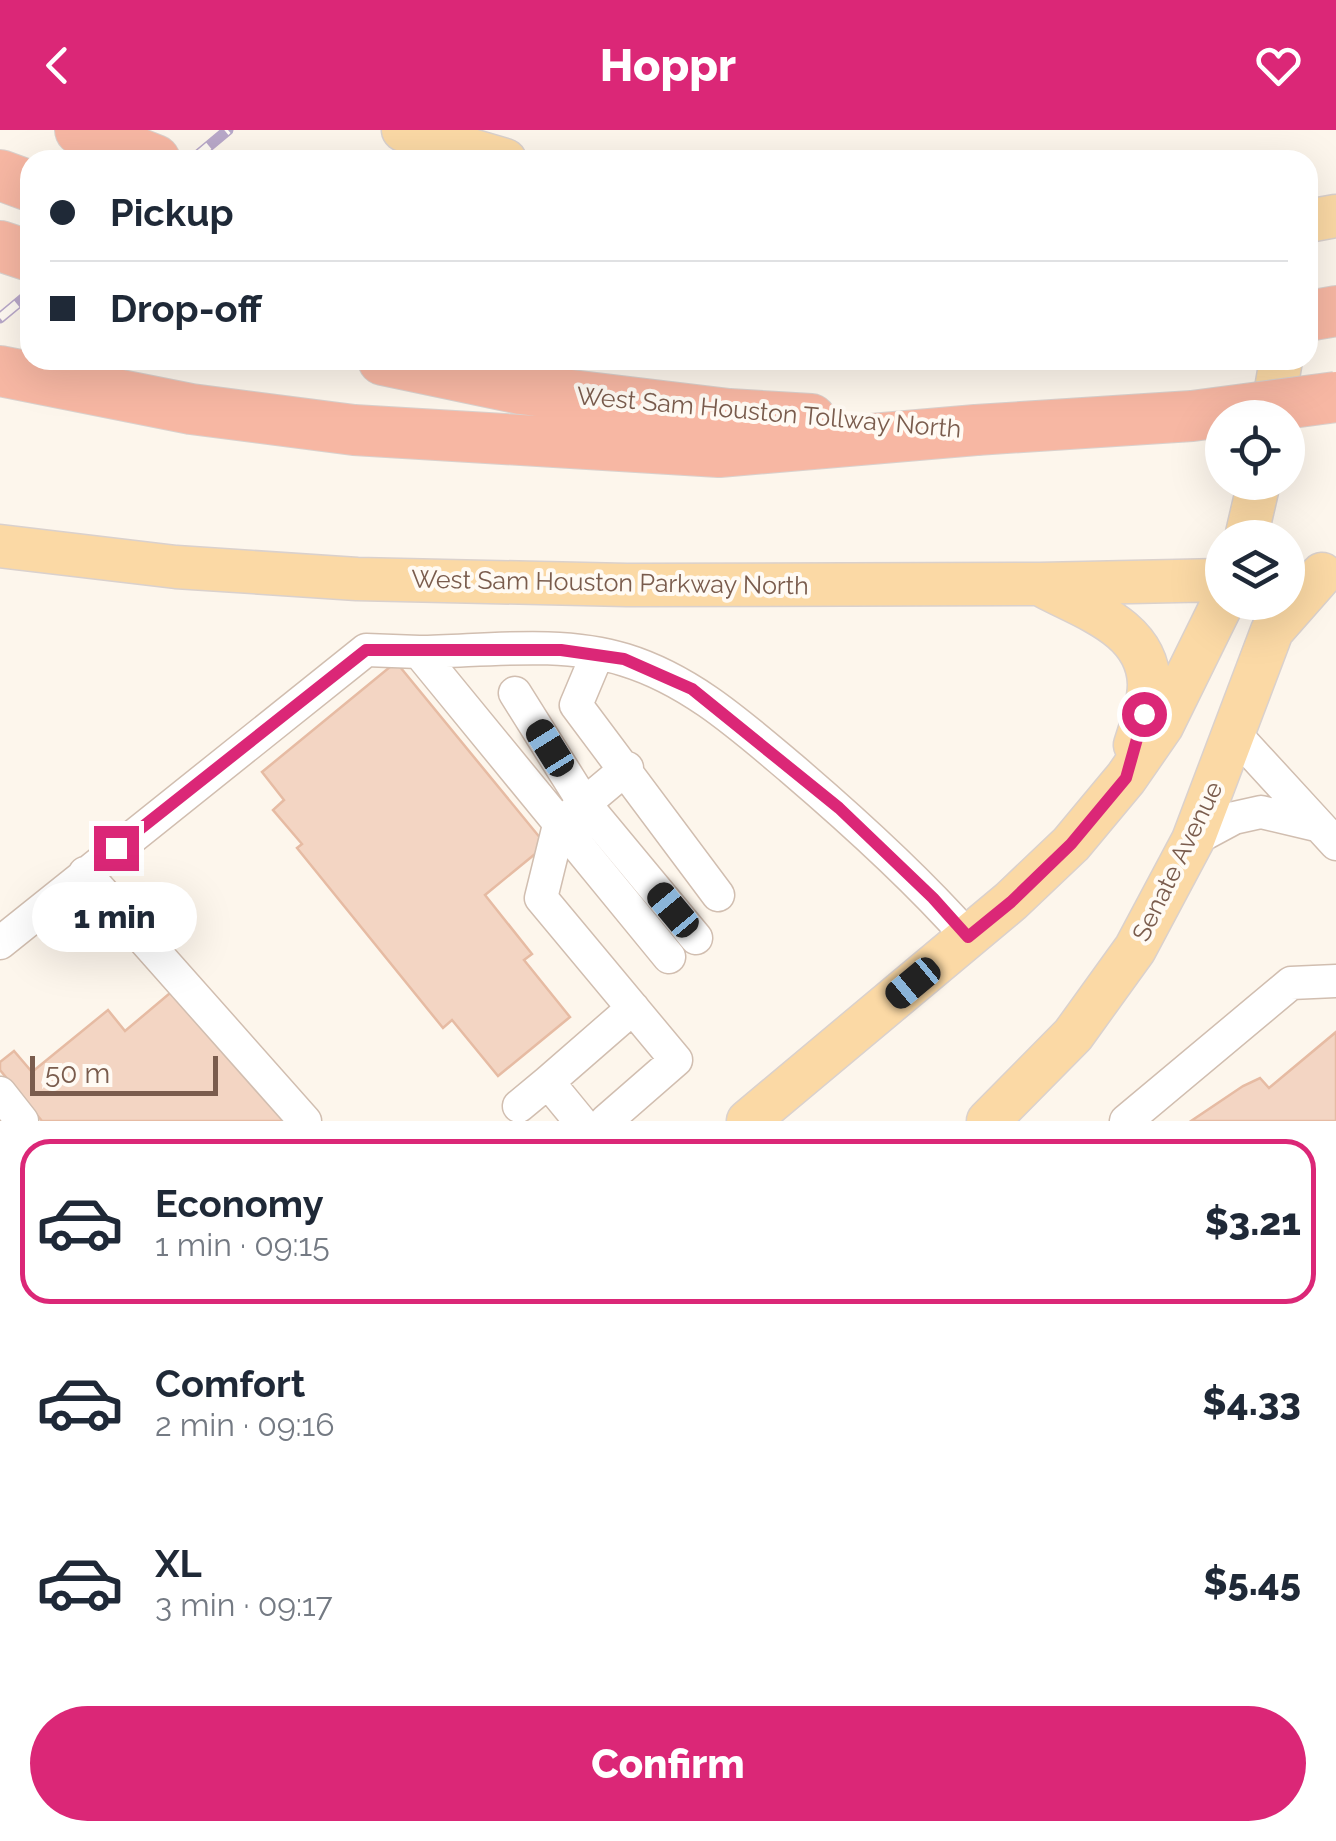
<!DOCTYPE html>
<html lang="en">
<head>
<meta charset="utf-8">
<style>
	:root { --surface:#fff; --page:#f6f6f7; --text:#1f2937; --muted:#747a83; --line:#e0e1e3; --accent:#db2777 }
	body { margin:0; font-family:Raleway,sans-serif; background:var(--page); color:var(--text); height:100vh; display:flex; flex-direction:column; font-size:38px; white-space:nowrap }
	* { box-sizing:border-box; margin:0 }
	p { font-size:32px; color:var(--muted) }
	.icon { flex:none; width:55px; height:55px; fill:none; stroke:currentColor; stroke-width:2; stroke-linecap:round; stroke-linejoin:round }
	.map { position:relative; height:991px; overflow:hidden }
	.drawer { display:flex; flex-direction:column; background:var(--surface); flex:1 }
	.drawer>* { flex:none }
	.banner { position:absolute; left:20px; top:20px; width:1298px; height:220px; border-radius:30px; box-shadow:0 10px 40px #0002; display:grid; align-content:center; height:220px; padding:0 30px; background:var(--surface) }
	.tools { position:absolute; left:1205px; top:270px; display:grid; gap:20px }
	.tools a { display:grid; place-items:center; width:100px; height:100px; border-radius:50%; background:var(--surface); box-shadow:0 10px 40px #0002; font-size:50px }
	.scale { position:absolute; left:30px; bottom:25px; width:188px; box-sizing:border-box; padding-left:10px; border:5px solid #7a5c4d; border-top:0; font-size:28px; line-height:35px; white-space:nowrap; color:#7a5c4d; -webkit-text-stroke:8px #fffaf3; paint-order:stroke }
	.end { position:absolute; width:45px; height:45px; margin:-22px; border:12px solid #db2777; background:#fff; box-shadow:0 0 0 5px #fff }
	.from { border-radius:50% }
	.bubble { position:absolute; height:70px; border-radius:35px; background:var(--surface); box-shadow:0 10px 40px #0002; font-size:32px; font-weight:800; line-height:70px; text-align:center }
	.car { position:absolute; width:30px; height:60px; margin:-30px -15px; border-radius:12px; box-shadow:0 0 8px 2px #0007; background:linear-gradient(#222 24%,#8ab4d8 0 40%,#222 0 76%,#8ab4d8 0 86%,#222 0) }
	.banner b { display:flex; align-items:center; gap:35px; height:95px; font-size:38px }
	.banner b+b { border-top:2px solid var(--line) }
	.banner i { width:25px; height:25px; background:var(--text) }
	ul { padding:18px 0 0; list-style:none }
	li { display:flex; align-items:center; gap:30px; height:165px; margin:0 20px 15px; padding:0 10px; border:5px solid transparent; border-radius:30px }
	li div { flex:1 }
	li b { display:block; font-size:38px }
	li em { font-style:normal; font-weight:800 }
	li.on { border-color:var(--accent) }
	li>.icon { width:90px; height:90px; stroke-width:1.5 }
	.primary-button { display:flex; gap:20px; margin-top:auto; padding:20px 30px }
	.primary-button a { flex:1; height:115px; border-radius:60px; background:var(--accent); color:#fff; font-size:40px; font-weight:800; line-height:115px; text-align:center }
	header { display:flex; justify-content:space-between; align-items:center; height:130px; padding:0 30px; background:var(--accent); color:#fff; font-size:45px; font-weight:800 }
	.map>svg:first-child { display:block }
	.building { fill:#f3d5c3; stroke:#e6bba3; stroke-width:2.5 }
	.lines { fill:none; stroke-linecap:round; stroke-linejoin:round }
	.minor-casing { stroke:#d1beb0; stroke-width:35 }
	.major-casing { stroke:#dad1cd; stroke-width:45 }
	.highway-casing { stroke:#dad1cd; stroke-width:52 }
	.minor { stroke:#fff; stroke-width:32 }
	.major { stroke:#fbd9a5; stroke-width:42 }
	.highway { stroke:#f7b7a3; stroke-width:50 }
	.rail-casing { stroke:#b9a8c9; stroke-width:11 }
	.rail { stroke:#fffaf3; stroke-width:8; stroke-dasharray:22; stroke-linecap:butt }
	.highway-bridge-casing { stroke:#dad1cd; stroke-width:52; stroke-linecap:butt }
	.highway-bridge { stroke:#f7b7a3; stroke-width:50 }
	.route { stroke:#db2777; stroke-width:12 }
	.labels { text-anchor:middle; stroke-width:8; stroke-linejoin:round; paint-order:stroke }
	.street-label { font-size:25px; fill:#7a5c4d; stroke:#fffaf3 }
</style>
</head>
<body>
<header><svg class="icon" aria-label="back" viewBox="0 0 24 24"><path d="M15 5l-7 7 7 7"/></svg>Hoppr<svg class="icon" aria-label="heart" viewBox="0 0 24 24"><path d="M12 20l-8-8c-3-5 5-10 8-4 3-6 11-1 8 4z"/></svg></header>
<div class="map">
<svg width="1336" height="991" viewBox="0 0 1336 991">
	<rect width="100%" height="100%" fill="#fdf6ec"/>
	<!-- building -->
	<path class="building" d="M396 532 546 715 485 765 532 824 524 830 570 887 498 946 452 890 443 898 297 718 302 714 273 680 284 670 262 642Z
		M176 858 285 991H42L0 940V932L14 921 32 942 108 880 125 901Z
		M1336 902V991H1191L1243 956 1260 948 1269 958Z"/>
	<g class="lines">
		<!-- minor casing -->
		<g class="minor-casing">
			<path id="minor" d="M419 522C485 521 561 510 625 530 690 550 740 595 791 638 853 691 914 746 968 807
				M597 525 576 575 718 765
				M515 563 584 673 696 808
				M1235 604 1336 714
				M1193 710 1234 688 1261 682 1316 695
				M85 743 305 991
				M0 813 366 520 419 522 669 827
				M0 963 22 991
				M519 976 548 952
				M580 991 548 952 633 878
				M606 991 676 930 541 768 559 695 627 638
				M1126 991 1291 853 1336 851"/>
		</g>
		<!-- major casing -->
		<g class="major-casing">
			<path id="major" d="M403 0 505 30
				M1308 91 1336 86
				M1271 288 1281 230
				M1246 408 1259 352
				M0 416 176 437 357 449 627 455 1040 454 1222 450
				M1045 457C1086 479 1148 498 1149 554 1149 574 1141 596 1135 615
				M748 991 1011 771 1071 714 1126 648 1162 596 1223 472
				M988 991 1073 905 1135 819 1193 710 1272 501 1322 444"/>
		</g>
		<!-- highway casing -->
		<g class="highway-casing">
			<path id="highway" d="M80 0 155 30
				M0 45 30 56
				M0 116 30 126
				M1308 186 1336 181
				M383 230 521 259 729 284 811 289
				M0 241 191 279 354 300 719 322 976 300"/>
		</g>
		<!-- minor -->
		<use href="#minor" class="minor"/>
		<!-- major -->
		<use href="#major" class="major"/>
		<!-- highway -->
		<use href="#highway" class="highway"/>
		<!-- rail casing -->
		<g class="rail-casing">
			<path id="rail" d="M192 30 228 0
				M0 188 30 163"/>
		</g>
		<!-- rail -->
		<use href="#rail" class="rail"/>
		<!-- highway-bridge casing -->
		<g class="highway-bridge-casing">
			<path id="highway-bridge" d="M976 300 1192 286 1336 267"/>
		</g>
		<!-- highway-bridge -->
		<use href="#highway-bridge" class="highway-bridge"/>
	</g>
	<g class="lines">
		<!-- route -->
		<path class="route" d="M116 718 366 520H561L624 529 692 559 839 678 933 768 968 807 1011 772 1071 714 1126 648 1144 584"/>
	</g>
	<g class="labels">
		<!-- street labels -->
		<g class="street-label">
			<text transform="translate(769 282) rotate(5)" y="9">West Sam Houston Tollway North</text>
			<text transform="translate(610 452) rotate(1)" y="9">West Sam Houston Parkway North</text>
			<text transform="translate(1177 731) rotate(-64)" y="9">Senate Avenue</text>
		</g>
	</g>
</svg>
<div class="tools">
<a><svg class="icon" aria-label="locate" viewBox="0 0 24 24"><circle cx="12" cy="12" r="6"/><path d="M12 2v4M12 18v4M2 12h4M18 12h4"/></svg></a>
<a><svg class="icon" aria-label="layers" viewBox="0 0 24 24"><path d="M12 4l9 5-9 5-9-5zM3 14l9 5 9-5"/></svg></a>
</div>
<div class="scale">50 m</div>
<i class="end from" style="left:1144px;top:584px"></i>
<i class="end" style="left:116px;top:718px"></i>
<div class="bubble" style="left:32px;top:752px;width:165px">1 min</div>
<i class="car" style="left:550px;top:618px;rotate:328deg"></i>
<i class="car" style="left:673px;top:780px;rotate:320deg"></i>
<i class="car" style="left:913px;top:853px;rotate:230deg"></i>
<div class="banner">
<b><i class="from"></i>Pickup</b>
<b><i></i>Drop-off</b>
</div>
</div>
<section class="drawer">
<ul>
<li class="on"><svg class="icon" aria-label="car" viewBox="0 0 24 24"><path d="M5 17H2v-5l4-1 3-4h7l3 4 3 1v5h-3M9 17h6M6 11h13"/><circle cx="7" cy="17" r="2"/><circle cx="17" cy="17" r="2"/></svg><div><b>Economy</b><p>1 min · 09:15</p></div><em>$3.21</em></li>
<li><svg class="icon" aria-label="car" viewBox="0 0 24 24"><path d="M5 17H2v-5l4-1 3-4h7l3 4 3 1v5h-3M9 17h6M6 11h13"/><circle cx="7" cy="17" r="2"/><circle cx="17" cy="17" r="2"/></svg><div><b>Comfort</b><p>2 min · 09:16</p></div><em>$4.33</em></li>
<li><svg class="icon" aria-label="car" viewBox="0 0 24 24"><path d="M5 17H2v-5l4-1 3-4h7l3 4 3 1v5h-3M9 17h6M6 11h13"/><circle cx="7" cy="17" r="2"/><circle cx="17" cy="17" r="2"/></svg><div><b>XL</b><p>3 min · 09:17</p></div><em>$5.45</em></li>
</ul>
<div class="primary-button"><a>Confirm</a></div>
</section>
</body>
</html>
